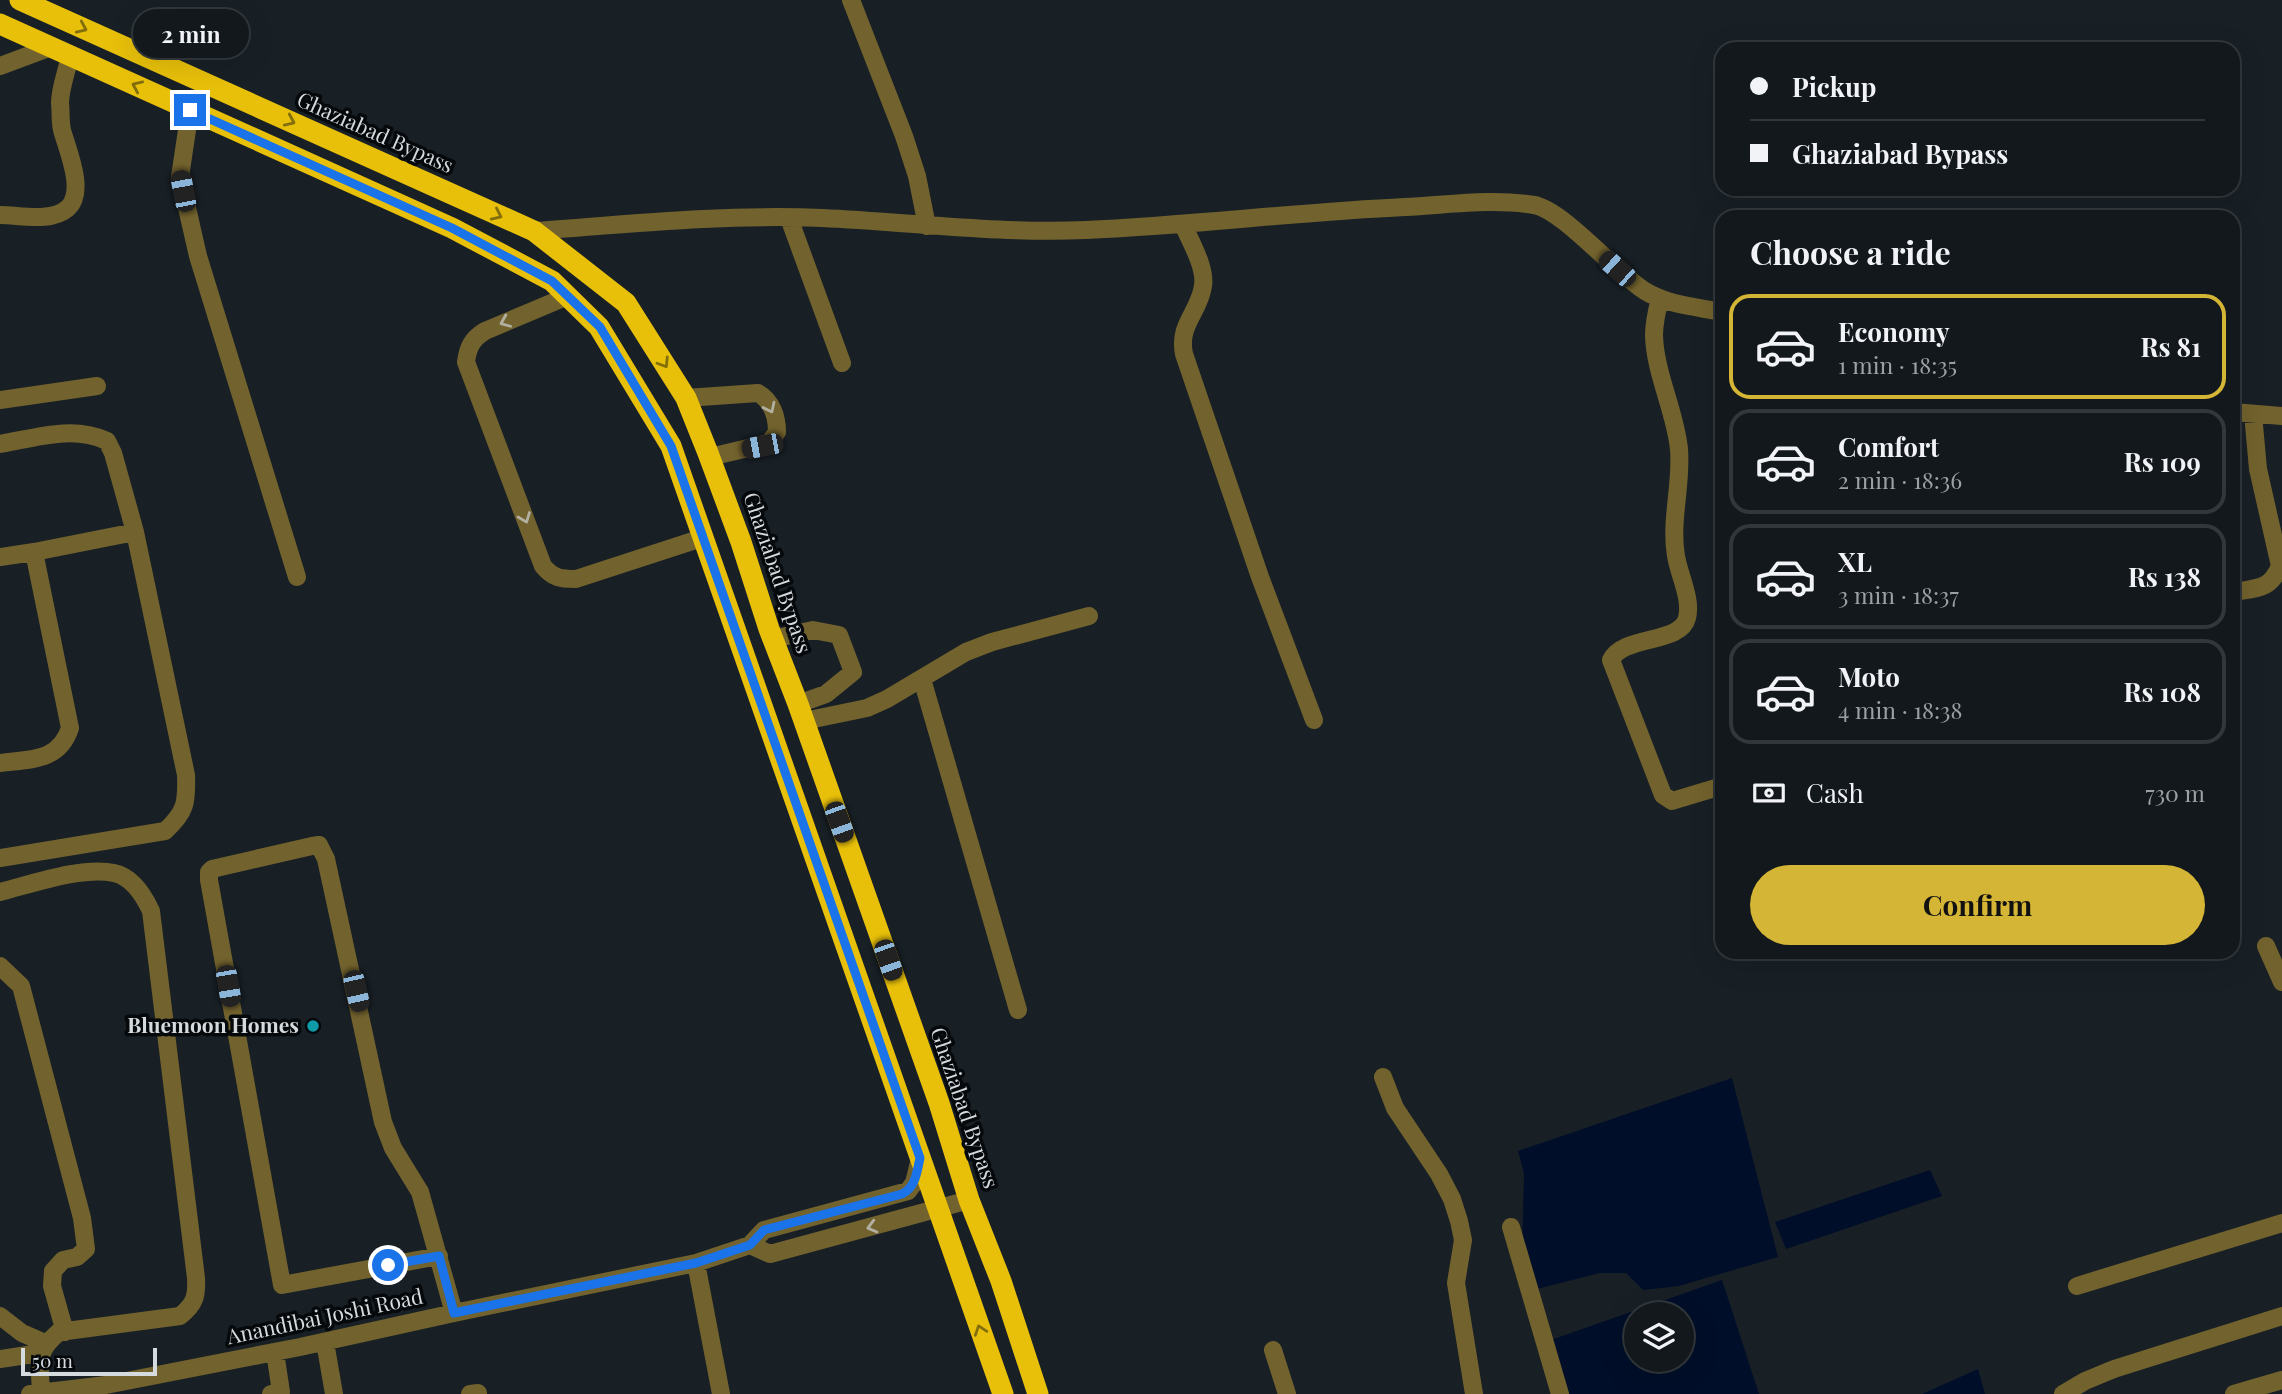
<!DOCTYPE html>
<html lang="en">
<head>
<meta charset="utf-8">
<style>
	:root { --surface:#12181c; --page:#1f2529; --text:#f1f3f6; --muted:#9ca0a3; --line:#31373b; --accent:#d5b535 }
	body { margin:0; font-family:"Playfair Display",serif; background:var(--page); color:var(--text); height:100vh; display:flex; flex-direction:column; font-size:26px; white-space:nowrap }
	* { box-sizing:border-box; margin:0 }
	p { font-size:23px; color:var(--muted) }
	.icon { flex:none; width:38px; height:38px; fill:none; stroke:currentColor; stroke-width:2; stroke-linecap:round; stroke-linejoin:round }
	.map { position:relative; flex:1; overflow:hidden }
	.sheet { position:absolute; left:1715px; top:210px; width:525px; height:749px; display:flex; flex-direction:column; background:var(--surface); border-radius:21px; box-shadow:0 7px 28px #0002,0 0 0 2px var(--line) }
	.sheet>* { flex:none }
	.guide { position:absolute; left:1715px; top:42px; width:525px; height:154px; border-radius:21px; box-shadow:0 7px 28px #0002,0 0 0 2px var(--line); display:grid; align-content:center; height:154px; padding:0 35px; background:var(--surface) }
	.tools { position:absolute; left:1624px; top:1302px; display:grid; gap:14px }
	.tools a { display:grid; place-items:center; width:70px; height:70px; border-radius:50%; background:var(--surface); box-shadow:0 7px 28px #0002,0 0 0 2px var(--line); font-size:35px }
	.scale { position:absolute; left:21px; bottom:18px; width:136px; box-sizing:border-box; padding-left:7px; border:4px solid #d4dade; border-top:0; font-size:19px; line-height:24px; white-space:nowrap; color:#d4dade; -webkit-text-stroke:5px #06090c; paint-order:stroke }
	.end { position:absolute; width:32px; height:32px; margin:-16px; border:9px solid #1a73e8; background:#fff; box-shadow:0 0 0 4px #fff }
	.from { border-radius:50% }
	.bubble { position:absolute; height:49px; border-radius:24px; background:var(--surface); box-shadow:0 7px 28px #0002,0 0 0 2px var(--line); font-size:23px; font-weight:700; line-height:49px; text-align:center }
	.car { position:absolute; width:21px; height:42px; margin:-21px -10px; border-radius:9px; box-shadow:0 0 5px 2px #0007; background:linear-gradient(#222 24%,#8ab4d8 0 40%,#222 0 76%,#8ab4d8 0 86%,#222 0) }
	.guide b { display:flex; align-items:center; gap:24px; height:66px; font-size:26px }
	.guide b+b { border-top:2px solid var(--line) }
	.guide i { width:18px; height:18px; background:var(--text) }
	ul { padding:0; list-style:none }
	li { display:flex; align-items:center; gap:21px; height:105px; margin:0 14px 10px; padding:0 21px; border:4px solid var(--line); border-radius:21px }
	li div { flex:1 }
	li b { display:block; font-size:26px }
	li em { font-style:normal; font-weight:700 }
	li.current { border-color:var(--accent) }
	li>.icon { width:63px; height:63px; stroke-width:1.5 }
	h2 { padding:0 35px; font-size:32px; line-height:84px }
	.pay { display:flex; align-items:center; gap:18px; height:77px; padding:0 35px; font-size:26px }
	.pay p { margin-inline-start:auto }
	.primary-button { display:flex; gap:14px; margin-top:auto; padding:14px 35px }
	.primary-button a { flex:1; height:80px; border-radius:42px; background:var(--accent); color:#111; font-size:28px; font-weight:700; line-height:80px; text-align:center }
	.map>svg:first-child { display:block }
	.water { fill:#000e29; fill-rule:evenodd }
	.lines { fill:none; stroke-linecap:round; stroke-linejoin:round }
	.minor { stroke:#72622d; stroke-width:18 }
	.highway { stroke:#e8c00a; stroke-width:21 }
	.oneway { stroke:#826e0b }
	.oneway2 { stroke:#b2b0a0 }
	.route { stroke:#1a73e8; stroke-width:9 }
	.culture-dot { fill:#0f9aa8; stroke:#06090c; stroke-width:2.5 }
	.labels { text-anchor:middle; stroke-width:7; stroke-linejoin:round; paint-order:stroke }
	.street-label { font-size:21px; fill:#d4dade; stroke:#06090c }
	.poi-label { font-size:21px; font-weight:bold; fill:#d4dade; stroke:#06090c; text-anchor:end }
</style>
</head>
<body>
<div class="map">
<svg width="2282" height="1394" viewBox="0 0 2282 1394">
	<rect width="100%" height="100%" fill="#182026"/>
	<!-- water -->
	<path class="water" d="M1732 1078 1778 1257 1679 1286 1643 1290 1626 1273H1600L1537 1289 1522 1255 1524 1173 1518 1151Z
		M1930 1170 1942 1196 1786 1249 1775 1222Z
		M1722 1280 1759 1394H1566L1548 1341ZM1636 1314H1682V1360H1636Z
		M1978 1369 1985 1394H1922Z"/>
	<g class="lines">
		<!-- minor -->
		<path class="minor" d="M851 0 904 136 917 176 927 226
			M0 66 51 47
			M190 110 180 177 198 256 297 577
			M0 215C20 215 51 223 68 208 86 191 67 149 62 130 60 122 61 112 60 103 60 88 67 71 70 56
			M789 218 842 363
			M1183 224C1190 241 1206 267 1203 286 1199 313 1178 324 1184 354L1260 577 1314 720
			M534 231C630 224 726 214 822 218 910 222 998 234 1086 230 1193 225 1299 212 1405 207 1448 205 1492 198 1534 205 1563 210 1616 273 1645 291 1667 305 1698 307 1722 312
			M568 296 485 331C472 339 468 347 466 362L543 566C553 578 560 579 576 579L702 538
			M1660 298C1657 310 1654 323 1654 335 1655 374 1675 410 1679 449 1682 485 1670 520 1676 556 1679 575 1692 599 1687 618 1681 644 1623 635 1611 660L1663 795 1672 801 1722 786
			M686 398 758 393C772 401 777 417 777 432L769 443 710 457
			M0 400 97 386
			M2233 412 2282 416
			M0 444C35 438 73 425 107 441L113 453 135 532 186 775C187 802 186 812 165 831L0 858
			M34 552 135 532
			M0 557 34 552 70 728C59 762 30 759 0 763
			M2233 592C2257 588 2270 590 2280 566L2258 469 2253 414
			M773 639 813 630 839 635 853 672 826 694 798 704
			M922 679 1018 1010
			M804 721 867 708 887 699 966 652 992 642 1089 616
			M0 892C32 884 83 866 114 873 133 877 144 896 151 911L196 1278C197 1296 195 1304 180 1316L59 1332C34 1353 40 1363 41 1393
			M2266 946 2282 982
			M0 966 21 986 82 1218 86 1249 77 1257 63 1260 53 1271 52 1286 65 1332
			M1383 1077 1395 1108 1439 1174 1452 1199 1459 1221 1463 1240 1456 1283 1474 1394
			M1511 1227 1560 1394
			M750 1245 770 1254 969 1200
			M439 1256 282 1285 209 880V872L212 869 312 846 319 845 326 859 383 1122 393 1148 420 1192 454 1313
			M696 1263 721 1394
			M2077 1286 2282 1223
			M0 1316 22 1333 45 1343
			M325 1342 334 1394
			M1273 1350 1287 1394
			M0 1359 40 1353
			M30 1394 106 1385 300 1347 454 1313 696 1263 750 1245 764 1230 908 1191 914 1183 920 1158
			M271 1394 281 1392 275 1352
			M470 1394 478 1393
			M2063 1394 2085 1381 2114 1369 2282 1316
			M2234 1394 2282 1380"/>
		<!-- highway -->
		<path class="highway" d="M20 0 534 231 626 303 686 398 708 453 741 542 769 629 798 704 939 1103 969 1200 1001 1281 1038 1394
			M0 24 452 228 552 281 599 327 671 446 1003 1394"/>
	</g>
	<!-- one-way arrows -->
	<defs><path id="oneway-chevron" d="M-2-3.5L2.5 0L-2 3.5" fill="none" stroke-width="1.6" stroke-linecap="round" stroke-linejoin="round" transform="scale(1.75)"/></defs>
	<g class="oneway">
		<use href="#oneway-chevron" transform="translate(82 28) rotate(24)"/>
		<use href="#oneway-chevron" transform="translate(137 86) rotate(-156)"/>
		<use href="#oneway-chevron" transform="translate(290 121) rotate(24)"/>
		<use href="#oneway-chevron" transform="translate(497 215) rotate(25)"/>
		<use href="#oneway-chevron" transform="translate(664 363) rotate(58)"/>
		<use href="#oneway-chevron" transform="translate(980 1330) rotate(-109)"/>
	</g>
	<g class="oneway2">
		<use href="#oneway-chevron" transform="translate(505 322) rotate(157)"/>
		<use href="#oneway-chevron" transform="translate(770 408) rotate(64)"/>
		<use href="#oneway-chevron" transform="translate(525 518) rotate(69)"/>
		<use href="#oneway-chevron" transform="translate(872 1227) rotate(165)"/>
	</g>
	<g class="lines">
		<!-- route -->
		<path class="route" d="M190 110 452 228 552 281 600 327 671 446 920 1158C917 1171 916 1187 902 1194L764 1230 750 1245 696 1263 454 1313 439 1256 388 1265"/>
	</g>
	<!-- markers -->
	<circle class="culture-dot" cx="313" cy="1026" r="7"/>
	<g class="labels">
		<!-- street labels -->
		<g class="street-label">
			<text transform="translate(375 133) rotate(24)" y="7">Ghaziabad Bypass</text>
			<text transform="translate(777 573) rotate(71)" y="7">Ghaziabad Bypass</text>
			<text transform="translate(964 1108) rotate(71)" y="7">Ghaziabad Bypass</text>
			<text transform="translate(325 1317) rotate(-12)" y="7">Anandibai Joshi Road</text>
		</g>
		<!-- poi labels -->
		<g class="poi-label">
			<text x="299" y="1033">Bluemoon Homes</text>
		</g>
	</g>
</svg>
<div class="tools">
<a><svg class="icon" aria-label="layers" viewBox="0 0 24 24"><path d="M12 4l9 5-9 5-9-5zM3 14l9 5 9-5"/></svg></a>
</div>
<div class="scale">50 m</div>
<i class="end from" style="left:388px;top:1265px"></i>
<i class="end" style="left:190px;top:110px"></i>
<div class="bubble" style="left:133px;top:9px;width:116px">2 min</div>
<i class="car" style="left:183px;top:191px;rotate:349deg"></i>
<i class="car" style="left:1617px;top:269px;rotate:312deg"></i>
<i class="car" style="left:762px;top:446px;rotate:259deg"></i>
<i class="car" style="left:839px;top:822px;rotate:160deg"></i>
<i class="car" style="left:888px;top:960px;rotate:161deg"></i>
<i class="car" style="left:228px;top:986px;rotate:170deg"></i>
<i class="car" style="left:356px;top:991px;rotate:167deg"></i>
<div class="guide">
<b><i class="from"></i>Pickup</b>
<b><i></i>Ghaziabad Bypass</b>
</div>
<section class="sheet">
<h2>Choose a ride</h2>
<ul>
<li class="current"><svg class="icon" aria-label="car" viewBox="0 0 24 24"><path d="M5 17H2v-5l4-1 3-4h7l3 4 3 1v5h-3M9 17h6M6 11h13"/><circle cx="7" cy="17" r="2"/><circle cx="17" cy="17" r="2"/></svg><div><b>Economy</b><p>1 min · 18:35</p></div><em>Rs 81</em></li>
<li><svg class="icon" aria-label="car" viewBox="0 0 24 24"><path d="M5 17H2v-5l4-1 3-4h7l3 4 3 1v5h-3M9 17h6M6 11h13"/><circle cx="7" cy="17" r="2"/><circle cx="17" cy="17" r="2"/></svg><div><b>Comfort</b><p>2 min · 18:36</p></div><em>Rs 109</em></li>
<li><svg class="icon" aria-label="car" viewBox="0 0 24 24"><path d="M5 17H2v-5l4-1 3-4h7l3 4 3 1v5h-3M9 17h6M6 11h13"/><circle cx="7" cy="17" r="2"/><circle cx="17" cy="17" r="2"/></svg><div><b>XL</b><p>3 min · 18:37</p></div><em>Rs 138</em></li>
<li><svg class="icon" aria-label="car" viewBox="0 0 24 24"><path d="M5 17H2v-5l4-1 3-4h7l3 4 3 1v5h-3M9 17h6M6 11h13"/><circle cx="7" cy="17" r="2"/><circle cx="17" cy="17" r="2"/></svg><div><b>Moto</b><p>4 min · 18:38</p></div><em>Rs 108</em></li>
</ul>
<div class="pay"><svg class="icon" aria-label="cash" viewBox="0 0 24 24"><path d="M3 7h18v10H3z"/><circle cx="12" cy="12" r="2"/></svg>Cash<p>730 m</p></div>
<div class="primary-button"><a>Confirm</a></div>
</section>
</div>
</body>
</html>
